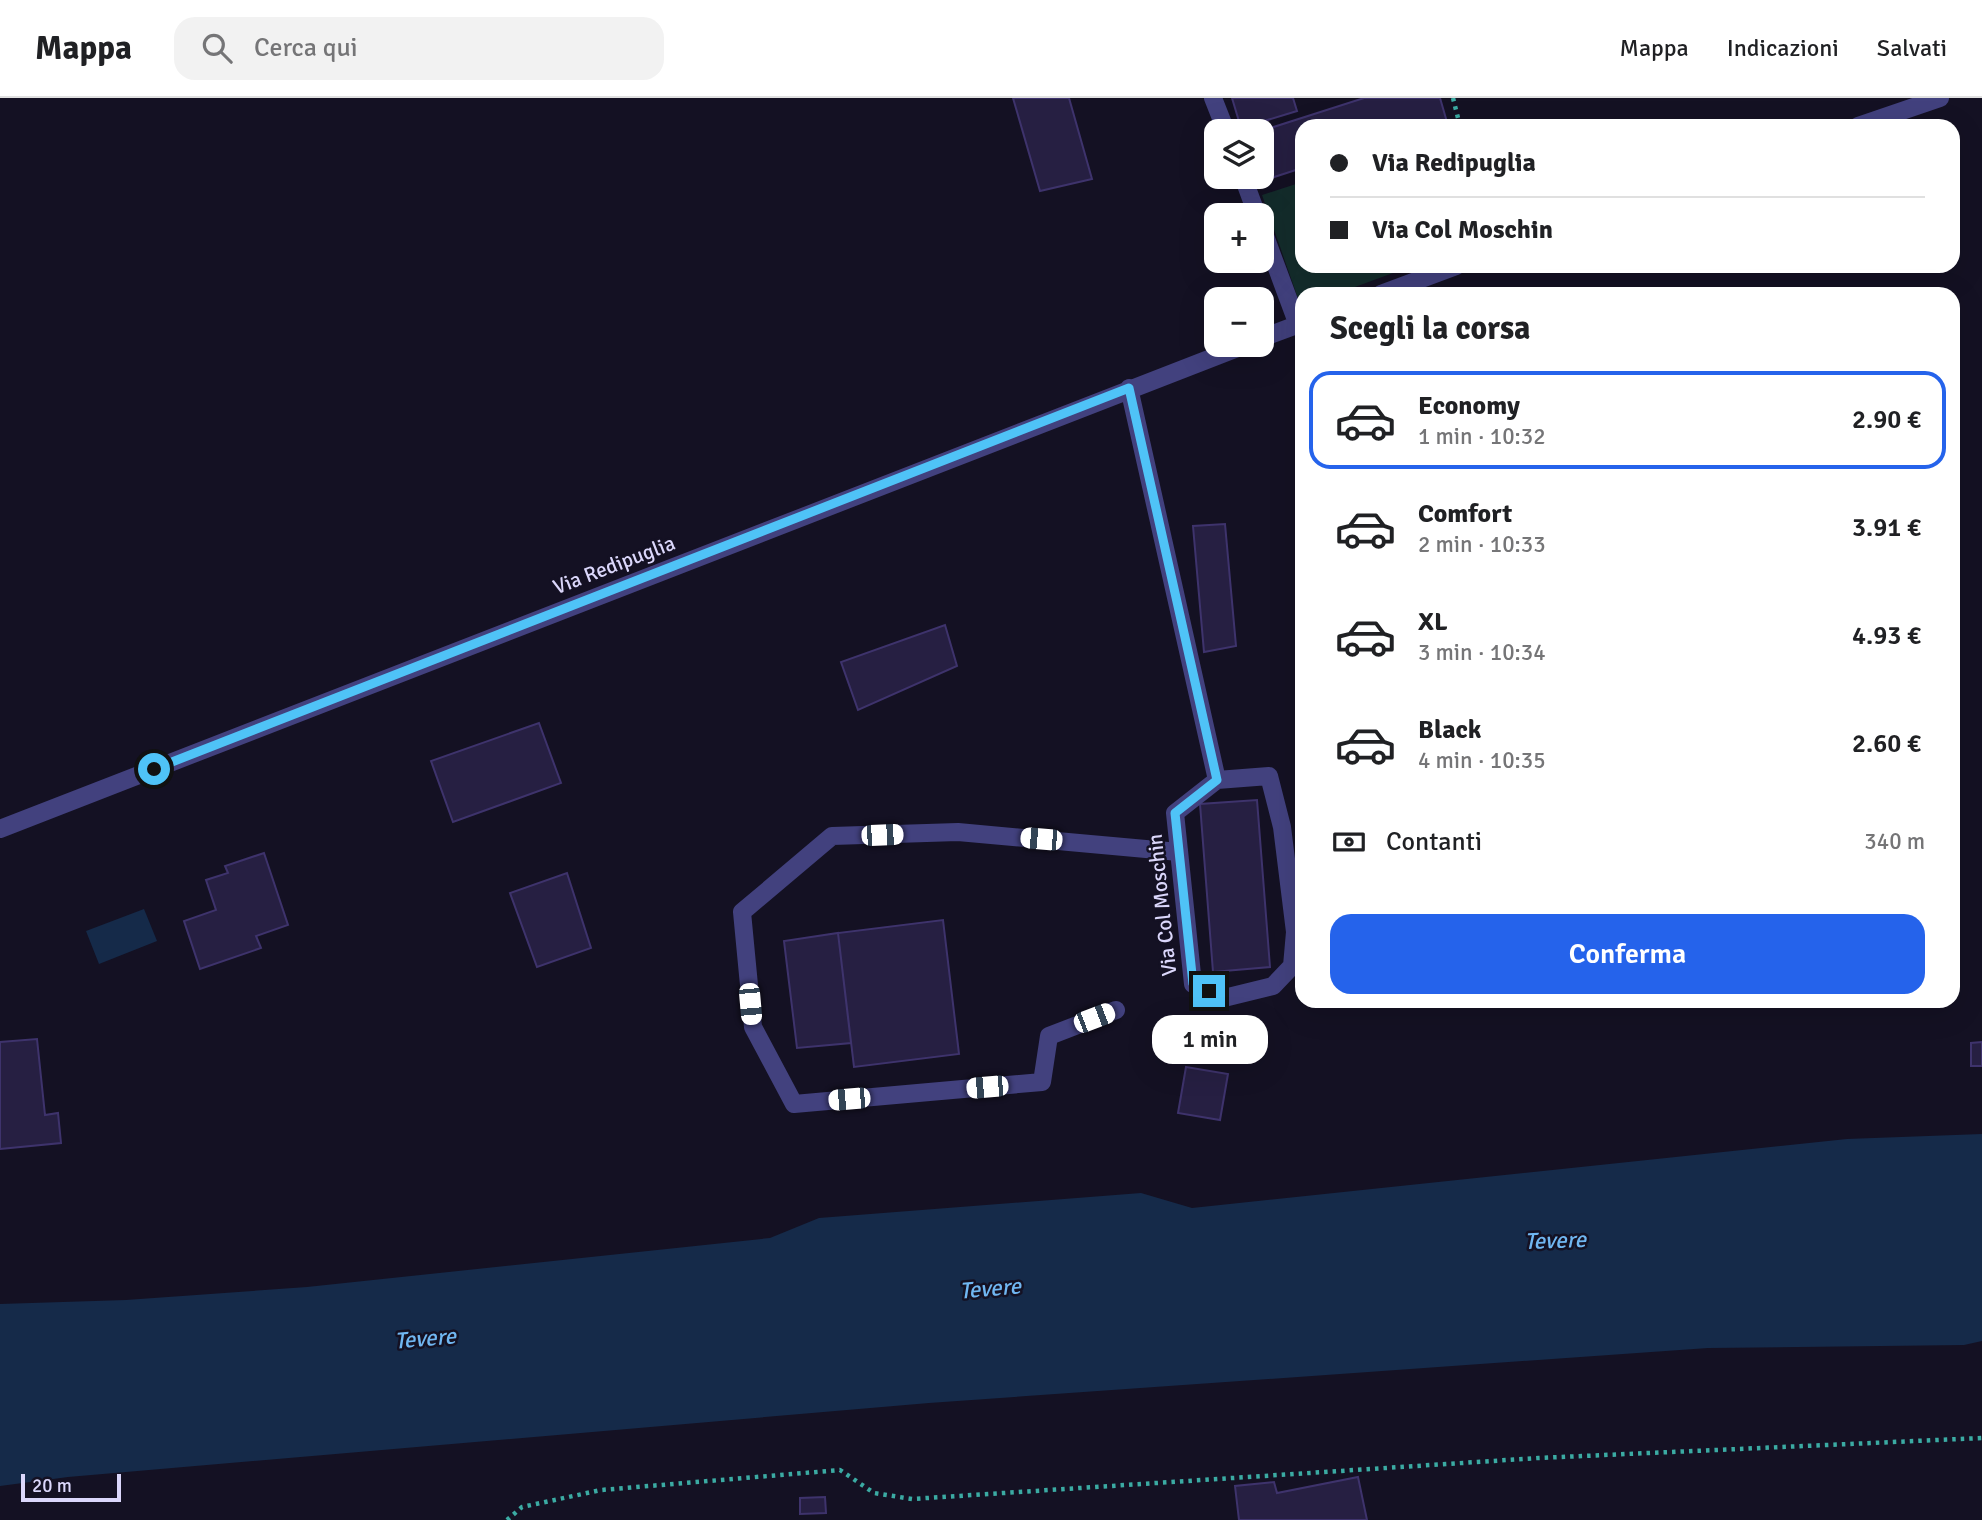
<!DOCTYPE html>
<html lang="it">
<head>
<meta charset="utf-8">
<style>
	:root { --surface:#fff; --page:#f2f2f2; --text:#202124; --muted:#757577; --line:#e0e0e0; --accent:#2563eb }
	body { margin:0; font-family:Signika,sans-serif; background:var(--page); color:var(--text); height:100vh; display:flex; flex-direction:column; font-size:26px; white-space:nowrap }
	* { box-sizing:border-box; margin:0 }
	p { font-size:23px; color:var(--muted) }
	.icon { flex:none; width:38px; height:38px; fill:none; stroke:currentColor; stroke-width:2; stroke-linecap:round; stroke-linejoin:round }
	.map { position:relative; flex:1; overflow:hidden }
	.side { position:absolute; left:1295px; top:189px; width:665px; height:721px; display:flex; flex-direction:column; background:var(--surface); border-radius:21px; box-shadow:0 7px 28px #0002 }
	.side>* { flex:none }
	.guide { position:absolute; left:1295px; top:21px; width:665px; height:154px; border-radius:21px; box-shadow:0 7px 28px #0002; display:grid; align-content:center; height:154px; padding:0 35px; background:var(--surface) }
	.tools { position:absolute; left:1204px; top:21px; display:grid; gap:14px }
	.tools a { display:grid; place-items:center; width:70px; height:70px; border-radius:14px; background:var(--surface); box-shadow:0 7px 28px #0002; font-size:35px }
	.scale { position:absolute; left:21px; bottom:18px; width:100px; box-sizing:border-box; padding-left:7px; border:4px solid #dbd7fb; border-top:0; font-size:19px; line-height:24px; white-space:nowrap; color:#dbd7fb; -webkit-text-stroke:5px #141123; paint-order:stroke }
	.end { position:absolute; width:32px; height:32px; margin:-16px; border:9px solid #4fc3f7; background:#111; box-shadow:0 0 0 4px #111 }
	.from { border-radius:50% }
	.bubble { position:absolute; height:49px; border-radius:21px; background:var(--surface); box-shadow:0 7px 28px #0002; font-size:23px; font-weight:600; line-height:49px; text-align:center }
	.car { position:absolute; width:21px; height:42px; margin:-21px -10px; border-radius:9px; box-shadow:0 0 5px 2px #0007; background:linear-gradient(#fff 24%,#345 0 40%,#fff 0 76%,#345 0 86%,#fff 0) }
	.guide b { display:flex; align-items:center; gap:24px; height:66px; font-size:26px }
	.guide b+b { border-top:2px solid var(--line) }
	.guide i { width:18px; height:18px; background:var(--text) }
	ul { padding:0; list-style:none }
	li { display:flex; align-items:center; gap:21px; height:98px; margin:0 14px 10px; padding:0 21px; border:4px solid transparent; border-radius:21px }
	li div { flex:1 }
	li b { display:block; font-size:26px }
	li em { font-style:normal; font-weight:600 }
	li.selected { border-color:var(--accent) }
	li>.icon { width:63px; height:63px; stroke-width:1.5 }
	h2 { padding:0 35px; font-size:32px; line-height:84px }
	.pay { display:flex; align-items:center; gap:18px; height:77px; padding:0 35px; font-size:26px }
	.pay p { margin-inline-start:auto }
	.cta { display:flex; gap:14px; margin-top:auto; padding:14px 35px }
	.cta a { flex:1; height:80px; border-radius:21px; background:var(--accent); color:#fff; font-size:28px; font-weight:600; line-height:80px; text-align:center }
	header { display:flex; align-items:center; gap:42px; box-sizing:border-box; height:98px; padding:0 35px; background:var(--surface); border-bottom:2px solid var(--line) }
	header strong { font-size:33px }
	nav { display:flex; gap:38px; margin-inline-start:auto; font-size:24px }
	.search { width:490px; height:63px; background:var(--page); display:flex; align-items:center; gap:18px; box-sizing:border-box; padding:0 24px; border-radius:21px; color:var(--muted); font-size:26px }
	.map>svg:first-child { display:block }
	.green { fill:#142d2c }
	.water { fill:#152a49 }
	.building { fill:#261f42; stroke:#3e336c; stroke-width:2 }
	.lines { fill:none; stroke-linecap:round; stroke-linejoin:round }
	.path { stroke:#3baba3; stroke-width:4.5; stroke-dasharray:3.5 5; stroke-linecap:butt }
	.service { stroke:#42417e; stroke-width:18 }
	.minor { stroke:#42417e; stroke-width:18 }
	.route { stroke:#4fc3f7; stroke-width:9 }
	.labels { text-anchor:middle; stroke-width:5; stroke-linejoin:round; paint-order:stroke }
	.street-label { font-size:21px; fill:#dbd7fb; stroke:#141123 }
	.water-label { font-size:23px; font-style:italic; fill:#70b6f1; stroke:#141123 }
</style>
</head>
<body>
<header>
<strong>Mappa</strong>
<div class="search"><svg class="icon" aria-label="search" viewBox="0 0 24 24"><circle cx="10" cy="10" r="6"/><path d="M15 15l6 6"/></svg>Cerca qui</div>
<nav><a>Mappa</a><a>Indicazioni</a><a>Salvati</a></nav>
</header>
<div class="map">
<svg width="1982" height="1422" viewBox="0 0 1982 1422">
	<rect width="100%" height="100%" fill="#141123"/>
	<!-- green -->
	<path class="green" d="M1302 84V168H1412L1336 196H1302L1301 209 1262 97Z"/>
	<!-- water -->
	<path class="water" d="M144 811 157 843 99 866 86 833Z
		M1982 1036V1243L1964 1247 1708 1250 929 1305 68 1379 0 1388V1206L126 1202 307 1189 770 1140 819 1120 1141 1095 1192 1110 1847 1041Z"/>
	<!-- building -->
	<path class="building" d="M1013 0H1069L1092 81 1040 93Z
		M1232 0H1293L1297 13 1241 30Z
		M1364 0H1440L1447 24 1434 28H1302V70L1265 82 1262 73 1261 33Z
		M1225 426 1236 548 1204 554 1193 428Z
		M945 527 957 568 858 612 841 564Z
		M539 625 561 685 453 724 431 663Z
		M1257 702 1270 869 1213 874 1200 706Z
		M264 755 288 827 256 838 261 850 200 871 184 823 216 812 206 782 228 775 225 768Z
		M567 775 591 850 537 869 510 795Z
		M943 822 959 956 854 969 838 835Z
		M838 835 851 945 797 950 784 843Z
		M37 941 45 1017 58 1015 61 1045 0 1051V944Z
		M1982 944V968H1971V945Z
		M1186 969 1228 976 1220 1022 1178 1015Z
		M1358 1379 1367 1422H1239L1235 1388 1274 1384 1277 1395Z
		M825 1399 826 1415 800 1416V1400Z"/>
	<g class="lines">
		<!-- path -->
		<path class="path" d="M1453 0 1460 28
			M507 1422 522 1409 601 1392 840 1372 874 1395 912 1401 1538 1360 1982 1340"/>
		<!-- service -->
		<path class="service" d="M1116 912 1049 938 1042 984 794 1006 753 929 742 814 832 738 958 734 1179 754"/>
		<!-- minor -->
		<path class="minor" d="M1213 0 1226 33
			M1858 28 1940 0
			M1243 79 1257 117
			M1262 130 1298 227
			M1381 196 1456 168
			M1262 240 1302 225
			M1129 290 1217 682 1175 715 1193 886 1224 900 1273 888 1292 868 1295 834 1282 729 1269 678 1217 682
			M0 731 1245 247"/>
	</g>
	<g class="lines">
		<!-- route -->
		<path class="route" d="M154 671 1129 290 1217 682 1175 715 1193 886 1209 893"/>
	</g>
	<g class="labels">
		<!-- street labels -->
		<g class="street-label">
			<text transform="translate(614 467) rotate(-21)" y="7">Via Redipuglia</text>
			<text transform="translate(1162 807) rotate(-96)" y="7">Via Col Moschin</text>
		</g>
		<!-- water labels -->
		<g class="water-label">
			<text transform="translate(1555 1142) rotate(-2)" y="8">Tevere</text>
			<text transform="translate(990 1190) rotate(-5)" y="8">Tevere</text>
			<text transform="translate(425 1240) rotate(-5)" y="8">Tevere</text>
		</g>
	</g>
</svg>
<div class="tools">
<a><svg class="icon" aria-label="layers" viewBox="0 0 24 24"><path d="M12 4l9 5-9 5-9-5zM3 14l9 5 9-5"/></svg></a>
<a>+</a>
<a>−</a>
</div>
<div class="scale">20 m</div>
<i class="end from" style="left:154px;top:671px"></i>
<i class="end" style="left:1209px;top:893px"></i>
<div class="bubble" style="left:1152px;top:917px;width:116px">1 min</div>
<i class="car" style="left:882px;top:737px;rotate:88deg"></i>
<i class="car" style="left:1041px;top:741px;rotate:275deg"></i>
<i class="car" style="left:750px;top:906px;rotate:175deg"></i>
<i class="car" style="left:1094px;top:920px;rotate:69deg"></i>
<i class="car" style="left:987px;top:989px;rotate:265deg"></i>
<i class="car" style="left:849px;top:1001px;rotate:265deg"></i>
<div class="guide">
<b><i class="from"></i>Via Redipuglia</b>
<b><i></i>Via Col Moschin</b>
</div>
<section class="side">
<h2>Scegli la corsa</h2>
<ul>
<li class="selected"><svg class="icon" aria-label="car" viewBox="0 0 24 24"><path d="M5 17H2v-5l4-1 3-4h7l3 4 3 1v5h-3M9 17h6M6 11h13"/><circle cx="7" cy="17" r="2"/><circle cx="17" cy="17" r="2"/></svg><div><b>Economy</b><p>1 min · 10:32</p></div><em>2.90 €</em></li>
<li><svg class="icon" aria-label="car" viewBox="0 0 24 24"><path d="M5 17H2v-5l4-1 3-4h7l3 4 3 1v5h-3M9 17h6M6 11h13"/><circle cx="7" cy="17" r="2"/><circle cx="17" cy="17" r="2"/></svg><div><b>Comfort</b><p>2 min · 10:33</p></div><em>3.91 €</em></li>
<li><svg class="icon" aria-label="car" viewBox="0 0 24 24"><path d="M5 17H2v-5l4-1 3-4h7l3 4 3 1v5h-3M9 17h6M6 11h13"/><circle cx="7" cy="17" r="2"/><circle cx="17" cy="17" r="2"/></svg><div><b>XL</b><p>3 min · 10:34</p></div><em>4.93 €</em></li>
<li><svg class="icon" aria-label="car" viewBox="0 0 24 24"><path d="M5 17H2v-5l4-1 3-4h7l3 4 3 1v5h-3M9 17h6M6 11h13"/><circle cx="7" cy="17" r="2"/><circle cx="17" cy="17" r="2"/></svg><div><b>Black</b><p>4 min · 10:35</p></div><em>2.60 €</em></li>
</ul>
<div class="pay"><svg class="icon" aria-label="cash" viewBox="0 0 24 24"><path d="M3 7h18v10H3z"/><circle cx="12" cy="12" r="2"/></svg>Contanti<p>340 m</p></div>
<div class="cta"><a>Conferma</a></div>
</section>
</div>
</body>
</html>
